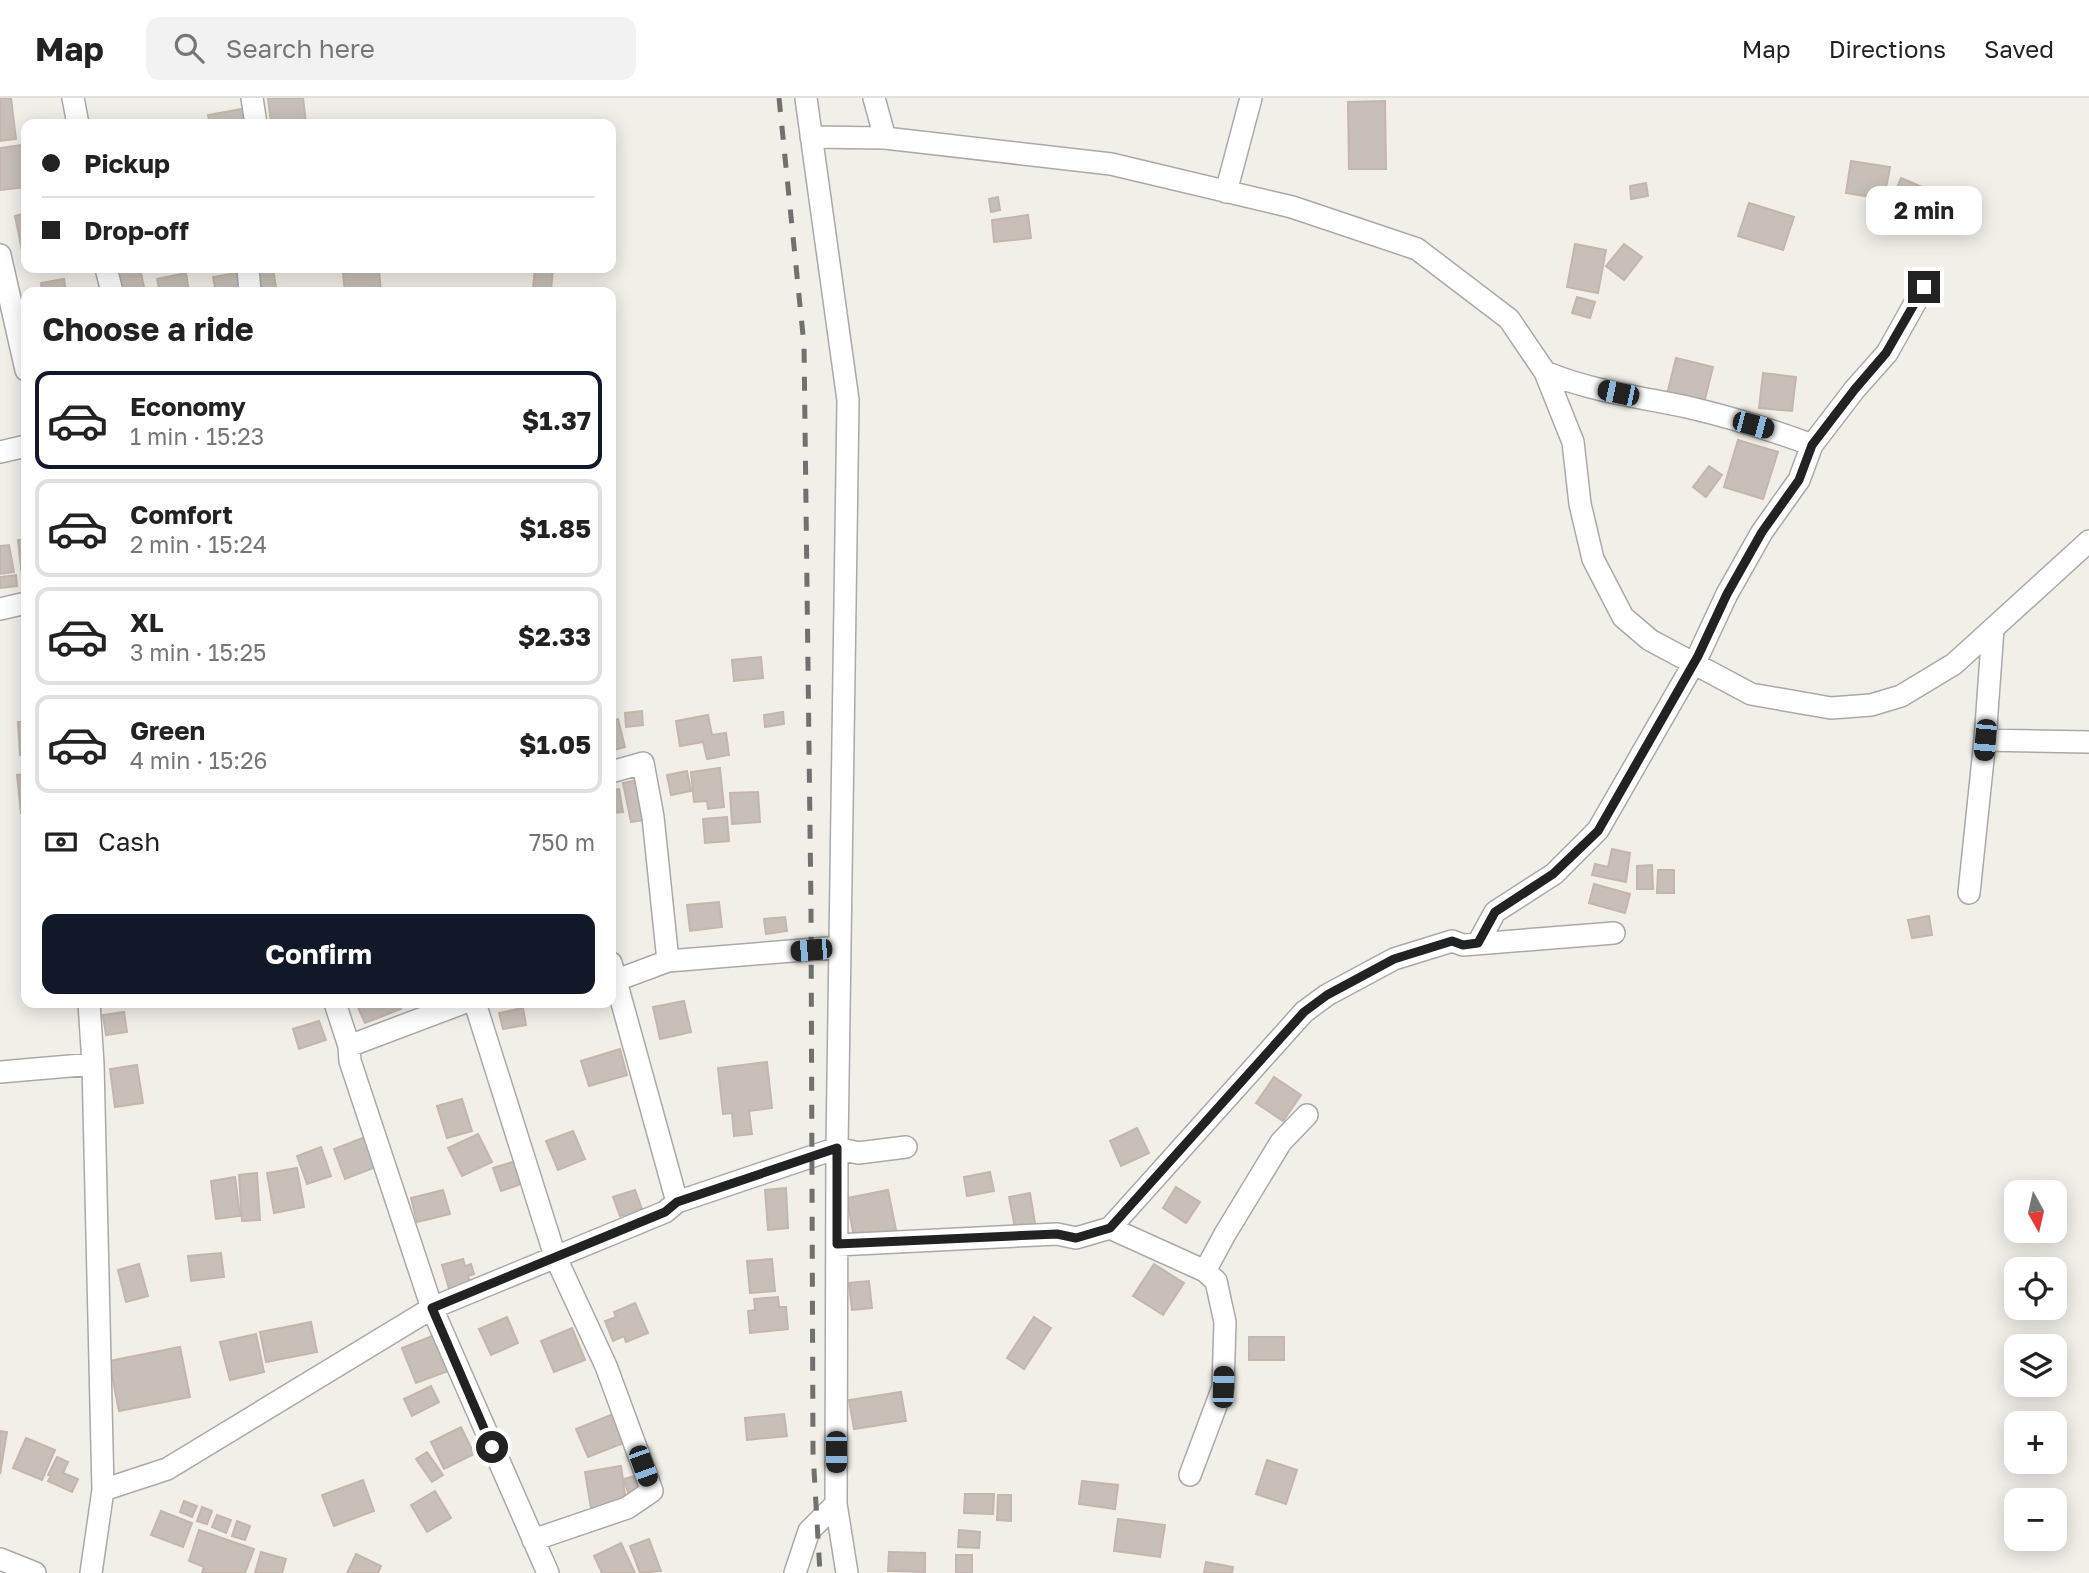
<!DOCTYPE html>
<html lang="en">
<head>
<meta charset="utf-8">
<style>
	:root { --surface:#fff; --page:#f2f2f2; --text:#222; --muted:#767676; --line:#e0e0e0; --accent:#111827 }
	body { margin:0; font-family:"Golos Text",sans-serif; background:var(--page); color:var(--text); height:100vh; display:flex; flex-direction:column; font-size:26px; white-space:nowrap }
	* { box-sizing:border-box; margin:0 }
	p { font-size:23px; color:var(--muted) }
	.icon { flex:none; width:38px; height:38px; fill:none; stroke:currentColor; stroke-width:2; stroke-linecap:round; stroke-linejoin:round }
	.map { position:relative; flex:1; overflow:hidden }
	.details { position:absolute; left:21px; top:189px; width:595px; height:721px; display:flex; flex-direction:column; background:var(--surface); border-radius:14px; box-shadow:0 4px 18px #0003 }
	.details>* { flex:none }
	.hud { position:absolute; left:21px; top:21px; width:595px; height:154px; border-radius:14px; box-shadow:0 4px 18px #0003; display:grid; align-content:center; height:154px; padding:0 21px; background:var(--surface) }
	.needle { width:46px; rotate:172deg }
	.controls { position:absolute; left:2004px; top:1082px; display:grid; gap:14px }
	.controls a { display:grid; place-items:center; width:63px; height:63px; border-radius:14px; background:var(--surface); box-shadow:0 4px 18px #0003; font-size:35px }
	.end { position:absolute; width:32px; height:32px; margin:-16px; border:9px solid #222; background:#fff; box-shadow:0 0 0 4px #fff }
	.from { border-radius:50% }
	.bubble { position:absolute; height:49px; border-radius:14px; background:var(--surface); box-shadow:0 4px 18px #0003; font-size:23px; font-weight:700; line-height:49px; text-align:center }
	.car { position:absolute; width:21px; height:42px; margin:-21px -10px; border-radius:9px; box-shadow:0 0 5px 2px #0007; background:linear-gradient(#222 24%,#8ab4d8 0 40%,#222 0 76%,#8ab4d8 0 86%,#222 0) }
	.hud b { display:flex; align-items:center; gap:24px; height:66px; font-size:26px }
	.hud b+b { border-top:2px solid var(--line) }
	.hud i { width:18px; height:18px; background:var(--text) }
	ul { padding:0; list-style:none }
	li { display:flex; align-items:center; gap:21px; height:98px; margin:0 14px 10px; padding:0 7px; border:4px solid var(--line); border-radius:14px }
	li div { flex:1 }
	li b { display:block; font-size:26px }
	li em { font-style:normal; font-weight:700 }
	li.current { border-color:var(--accent) }
	li>.icon { width:63px; height:63px; stroke-width:1.5 }
	h2 { padding:0 21px; font-size:32px; line-height:84px }
	.pay { display:flex; align-items:center; gap:18px; height:77px; padding:0 21px; font-size:26px }
	.pay p { margin-inline-start:auto }
	.primary-button { display:flex; gap:14px; margin-top:auto; padding:14px 21px }
	.primary-button a { flex:1; height:80px; border-radius:14px; background:var(--accent); color:#fff; font-size:28px; font-weight:700; line-height:80px; text-align:center }
	header { display:flex; align-items:center; gap:42px; box-sizing:border-box; height:98px; padding:0 35px; background:var(--surface); border-bottom:2px solid var(--line) }
	header strong { font-size:33px }
	nav { display:flex; gap:38px; margin-inline-start:auto; font-size:24px }
	.search { width:490px; height:63px; background:var(--page); display:flex; align-items:center; gap:18px; box-sizing:border-box; padding:0 24px; border-radius:14px; color:var(--muted); font-size:26px }
	.map>svg:first-child { display:block }
	.building { fill:#c7bfb8; stroke:#c4b6ab; stroke-width:2 }
	.lines { fill:none; stroke-linecap:round; stroke-linejoin:round }
	.street-casing { stroke:#a9a9a9; stroke-width:24 }
	.street { stroke:#fff; stroke-width:21 }
	.rail { stroke:#707070; stroke-width:5; stroke-dasharray:14 14; stroke-linecap:butt }
	.route { stroke:#222; stroke-width:9 }
</style>
</head>
<body>
<header>
<strong>Map</strong>
<div class="search"><svg class="icon" aria-label="search" viewBox="0 0 24 24"><circle cx="10" cy="10" r="6"/><path d="M15 15l6 6"/></svg>Search here</div>
<nav><a>Map</a><a>Directions</a><a>Saved</a></nav>
</header>
<div class="map">
<svg width="2089" height="1475" viewBox="0 0 2089 1475">
	<rect width="100%" height="100%" fill="#f2efe9"/>
	<!-- building -->
	<path class="building" d="M0 0H11L16 41 0 43Z
		M268 0H303L306 25 271 26Z
		M1385 3 1386 71H1349L1348 4Z
		M242 11 245 26H210L208 17Z
		M23 47 26 89 0 92V50Z
		M1851 63 1890 69 1884 101 1846 95Z
		M1901 80 1934 94 1924 119 1890 106Z
		M1646 85 1648 98 1631 101 1630 88Z
		M998 99 1000 112 991 114 989 101Z
		M1749 105 1794 119 1783 152 1738 138Z
		M26 115V151L22 152 15 118Z
		M1028 117 1031 140 994 144 992 122Z
		M1575 146 1606 152 1598 195 1567 189Z
		M1624 146 1642 159 1624 182 1606 168Z
		M125 170H140L145 194H119L115 172Z
		M257 170H273L276 190 260 192Z
		M535 170H553L551 192 533 191Z
		M379 172 381 194H345L343 175Z
		M186 175 189 194H160L157 181Z
		M237 175 240 194H216L213 179Z
		M64 181 66 194H42L41 185Z
		M1577 199 1595 204 1590 220 1572 215Z
		M1676 260 1713 269 1704 305 1667 296Z
		M1763 275 1796 279 1792 313 1759 310Z
		M1738 342 1778 354 1763 401 1724 389Z
		M1709 368 1722 377 1706 399 1693 389Z
		M26 441V482V478H22L18 442Z
		M9 447 14 474 0 476V448Z
		M16 477 17 488 0 490V479Z
		M761 559 763 580 734 583 732 562Z
		M642 613 643 627 626 629 625 615Z
		M783 614 784 626 765 629 764 617Z
		M26 617V656L20 657 18 624H26Z
		M708 617 712 637 726 635 729 657 707 661 703 644 680 648 676 623Z
		M618 621 625 649 611 653V622Z
		M720 670 724 709 708 711 707 703 694 704 691 674Z
		M687 673 691 693 671 697 667 677Z
		M26 676V715H21L17 677Z
		M642 681 650 721 631 724 623 685Z
		M619 691 623 714 611 715V692Z
		M758 694 760 724 732 726 730 695Z
		M727 719 729 743 705 745 703 721Z
		M1612 751 1630 755 1626 784 1592 777 1595 766 1608 769Z
		M1652 767 1653 791H1637V768Z
		M1658 772H1674V795H1657Z
		M1594 786 1630 796 1625 815 1589 805Z
		M719 804 722 829 690 833 687 807Z
		M1929 818 1932 837 1912 840 1908 822Z
		M785 819 787 833 766 836 764 821Z
		M684 903 691 934 660 941 653 909Z
		M356 905H399L401 911 365 925Z
		M523 910 526 927 503 931 499 915Z
		M124 914 127 934 106 937 103 917Z
		M319 923 326 942 299 951 293 931Z
		M620 951 627 977 589 988 581 963Z
		M767 964 772 1010 749 1013 752 1036 734 1038 732 1015 723 1016 718 970Z
		M137 967 143 1005 115 1009 110 971Z
		M1274 979 1301 997 1283 1023 1256 1005Z
		M462 1001 472 1033 447 1040 437 1008Z
		M1137 1030 1149 1055 1121 1068 1110 1043Z
		M573 1033 585 1061 558 1072 546 1043Z
		M478 1036 492 1064 462 1078 448 1050Z
		M365 1039 376 1069 345 1081 334 1051Z
		M321 1049 331 1078 307 1086 297 1058Z
		M522 1061 530 1083 501 1093 493 1070Z
		M297 1070 304 1109 274 1115 267 1075Z
		M990 1074 994 1093 967 1098 964 1079Z
		M257 1075 260 1122 242 1123 239 1077Z
		M235 1079 240 1118 216 1121 211 1083Z
		M1176 1089 1200 1104 1186 1125 1163 1110Z
		M786 1090 788 1130 768 1132 765 1092Z
		M443 1092 450 1116 417 1124 411 1100Z
		M635 1092 642 1111 635 1113 637 1119 626 1123 624 1117 620 1118 613 1099Z
		M888 1092 896 1132 854 1140 847 1100Z
		M1030 1095 1036 1131 1016 1135 1009 1099Z
		M221 1155 224 1179 191 1183 188 1158Z
		M463 1161 465 1168 471 1166 474 1176 468 1178 471 1188 450 1194 442 1167Z
		M772 1161 775 1193 750 1195 747 1163Z
		M139 1166 148 1198 126 1204 118 1172Z
		M1154 1166 1184 1185 1163 1217 1133 1198Z
		M869 1183 872 1210 852 1212 849 1185Z
		M778 1199 779 1209H786L788 1231 750 1235 748 1213 755 1212 754 1201Z
		M635 1205 648 1235 626 1244 624 1238 613 1243 605 1223 616 1219 614 1214Z
		M507 1219 518 1245 491 1257 479 1231Z
		M1034 1219 1051 1230 1024 1271 1007 1260Z
		M311 1224 317 1254 266 1264 260 1234Z
		M572 1230 585 1262 554 1274 541 1243Z
		M256 1236 264 1274 230 1282 220 1244Z
		M437 1236 451 1272 416 1285 402 1250Z
		M1249 1239H1284V1262H1249Z
		M180 1249 190 1299 119 1313 109 1263Z
		M431 1288 439 1304 412 1318 404 1301Z
		M901 1294 906 1323 854 1331 849 1302Z
		M618 1314 629 1343 588 1359 576 1331Z
		M784 1316 787 1338 747 1342 745 1320Z
		M461 1329 474 1356 444 1371 431 1344Z
		M0 1333 7 1334 0 1376Z
		M26 1340 55 1352 42 1382 13 1370Z
		M427 1354 443 1377 432 1384 416 1361Z
		M57 1359 68 1364 63 1375 78 1381 72 1394 48 1383 51 1378 48 1377Z
		M1267 1362 1297 1372 1286 1406 1256 1396Z
		M621 1368 626 1404 591 1410 585 1374Z
		M642 1376 647 1393 629 1398 624 1381Z
		M363 1382 374 1413 334 1428 322 1397Z
		M1082 1383 1118 1387 1115 1411 1079 1406Z
		M435 1393 451 1420 427 1434 411 1407Z
		M965 1396H994L993 1416 964 1415Z
		M998 1397H1011V1423L997 1422Z
		M184 1403 197 1408 192 1419 180 1414Z
		M202 1409 212 1413 207 1426 197 1423Z
		M161 1413 192 1425 183 1449 151 1437Z
		M217 1417 231 1422 226 1435 212 1429Z
		M1118 1421 1165 1427 1160 1459 1114 1453Z
		M237 1423 250 1428 245 1442 232 1438Z
		M199 1432 254 1451 245 1475H202L204 1469 189 1463Z
		M959 1432 980 1434 979 1450 958 1449Z
		M649 1441 661 1473 640 1475 630 1448Z
		M621 1445 635 1475H602L594 1458Z
		M261 1454 286 1461 282 1475H255Z
		M889 1454 925 1455V1474L888 1473Z
		M356 1456 381 1468 378 1475H347Z
		M956 1457H972V1475H956Z
		M1206 1464 1233 1469 1232 1475H1204Z"/>
	<g class="lines">
		<!-- street casing -->
		<g class="street-casing">
			<path id="street" d="M73 0 78 26
				M252 0 256 26
				M806 0 848 302 837 1050 836 1406 847 1475
				M874 0 885 40 1111 66 1292 109 1417 151 1509 221 1545 274 1573 344 1580 406 1593 461 1623 519 1650 542 1751 596 1831 610 1871 607 1901 598 1954 566 2089 443
				M811 39 885 40
				M1226 94 1251 0
				M0 157 26 272
				M106 170 112 194
				M248 170 250 194
				M1545 274C1590 293 1640 299 1687 309 1730 319 1772 332 1812 347
				M0 354 26 348
				M0 511 26 505
				M1985 642 2089 644
				M611 674 643 665 653 719 668 863
				M1969 795 1985 642 1993 531
				M1478 845 1495 814 1554 776 1598 732 1698 558 1727 496 1762 434 1799 382 1812 347 1855 291 1887 255 1924 189
				M611 865 677 1104
				M617 882 668 863 840 849
				M89 905 93 966 103 1392 91 1475
				M335 905 349 948 350 963 432 1210 548 1475
				M475 905 555 1158 606 1268 652 1393 627 1410 533 1442
				M349 948 463 905
				M0 974 93 966
				M1110 1130 1205 1173 1216 1183 1225 1224 1223 1289 1190 1377
				M837 1147 1057 1136 1076 1140 1110 1130 1304 914 1327 897 1394 861 1452 843 1463 847 1614 835
				M1205 1173 1225 1136 1281 1044 1307 1017
				M103 1392 167 1371 432 1210 665 1114 677 1104 837 1050 858 1055 906 1049
				M0 1461 35 1475
				M795 1475 809 1433 836 1406"/>
		</g>
		<!-- street -->
		<use href="#street" class="street"/>
		<!-- rail -->
		<path class="rail" d="M779 0 804 247 811 810 813 1355 820 1475"/>
	</g>
	<g class="lines">
		<!-- route -->
		<path class="route" d="M492 1349 432 1210 665 1114 677 1104 837 1050V1146L1057 1136 1076 1140 1110 1130 1304 914 1327 897 1394 861 1452 843 1463 847 1478 845 1495 814 1553 776 1598 733 1698 558 1727 496 1762 434 1799 382 1812 347 1855 291 1886 255 1924 189"/>
	</g>
</svg>
<div class="controls">
<a><svg class="needle" viewBox="-14 -14 28 28"><path d="M0-13l5 13h-10z" fill="#e53935"/><path d="M0 13l5-13h-10z" fill="#767676"/></svg></a>
<a><svg class="icon" aria-label="locate" viewBox="0 0 24 24"><circle cx="12" cy="12" r="6"/><path d="M12 2v4M12 18v4M2 12h4M18 12h4"/></svg></a>
<a><svg class="icon" aria-label="layers" viewBox="0 0 24 24"><path d="M12 4l9 5-9 5-9-5zM3 14l9 5 9-5"/></svg></a>
<a>+</a>
<a>−</a>
</div>
<i class="end from" style="left:492px;top:1349px"></i>
<i class="end" style="left:1924px;top:189px"></i>
<div class="bubble" style="left:1866px;top:88px;width:116px">2 min</div>
<i class="car" style="left:1618px;top:295px;rotate:282deg"></i>
<i class="car" style="left:1753px;top:327px;rotate:105deg"></i>
<i class="car" style="left:1985px;top:642px;rotate:185deg"></i>
<i class="car" style="left:811px;top:852px;rotate:265deg"></i>
<i class="car" style="left:1223px;top:1289px;rotate:2deg"></i>
<i class="car" style="left:836px;top:1354px;rotate:180deg"></i>
<i class="car" style="left:643px;top:1368px;rotate:160deg"></i>
<div class="hud">
<b><i class="from"></i>Pickup</b>
<b><i></i>Drop-off</b>
</div>
<section class="details">
<h2>Choose a ride</h2>
<ul>
<li class="current"><svg class="icon" aria-label="car" viewBox="0 0 24 24"><path d="M5 17H2v-5l4-1 3-4h7l3 4 3 1v5h-3M9 17h6M6 11h13"/><circle cx="7" cy="17" r="2"/><circle cx="17" cy="17" r="2"/></svg><div><b>Economy</b><p>1 min · 15:23</p></div><em>$1.37</em></li>
<li><svg class="icon" aria-label="car" viewBox="0 0 24 24"><path d="M5 17H2v-5l4-1 3-4h7l3 4 3 1v5h-3M9 17h6M6 11h13"/><circle cx="7" cy="17" r="2"/><circle cx="17" cy="17" r="2"/></svg><div><b>Comfort</b><p>2 min · 15:24</p></div><em>$1.85</em></li>
<li><svg class="icon" aria-label="car" viewBox="0 0 24 24"><path d="M5 17H2v-5l4-1 3-4h7l3 4 3 1v5h-3M9 17h6M6 11h13"/><circle cx="7" cy="17" r="2"/><circle cx="17" cy="17" r="2"/></svg><div><b>XL</b><p>3 min · 15:25</p></div><em>$2.33</em></li>
<li><svg class="icon" aria-label="car" viewBox="0 0 24 24"><path d="M5 17H2v-5l4-1 3-4h7l3 4 3 1v5h-3M9 17h6M6 11h13"/><circle cx="7" cy="17" r="2"/><circle cx="17" cy="17" r="2"/></svg><div><b>Green</b><p>4 min · 15:26</p></div><em>$1.05</em></li>
</ul>
<div class="pay"><svg class="icon" aria-label="cash" viewBox="0 0 24 24"><path d="M3 7h18v10H3z"/><circle cx="12" cy="12" r="2"/></svg>Cash<p>750 m</p></div>
<div class="primary-button"><a>Confirm</a></div>
</section>
</div>
</body>
</html>
